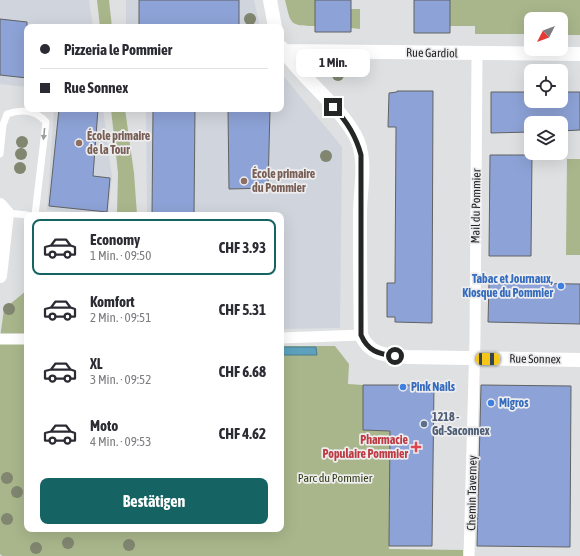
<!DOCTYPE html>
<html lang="de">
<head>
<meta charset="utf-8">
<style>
	:root { --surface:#fff; --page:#f2f2f3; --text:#2b2b33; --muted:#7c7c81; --line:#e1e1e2; --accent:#156463 }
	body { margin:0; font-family:"Asap Condensed",sans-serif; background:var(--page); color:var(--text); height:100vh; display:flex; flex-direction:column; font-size:15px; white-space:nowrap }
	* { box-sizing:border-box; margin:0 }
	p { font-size:13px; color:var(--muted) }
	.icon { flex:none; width:22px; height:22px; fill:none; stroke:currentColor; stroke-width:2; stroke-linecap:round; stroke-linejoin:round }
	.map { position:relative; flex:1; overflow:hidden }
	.panel { position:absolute; left:24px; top:212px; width:260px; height:320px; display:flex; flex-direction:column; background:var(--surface); border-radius:8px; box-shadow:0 4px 16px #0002 }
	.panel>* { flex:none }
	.top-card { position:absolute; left:24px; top:24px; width:260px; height:88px; border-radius:8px; box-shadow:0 4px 16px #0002; display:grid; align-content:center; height:88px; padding:0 16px; background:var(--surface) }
	.needle { width:26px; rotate:228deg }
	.tools { position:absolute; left:524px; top:12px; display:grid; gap:8px }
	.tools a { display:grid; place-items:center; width:44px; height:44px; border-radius:8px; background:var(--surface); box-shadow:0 4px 16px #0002; font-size:20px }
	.end { position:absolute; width:18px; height:18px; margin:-9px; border:5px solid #242525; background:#fff; box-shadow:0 0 0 2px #fff }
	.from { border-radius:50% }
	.bubble { position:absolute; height:28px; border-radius:8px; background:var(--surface); box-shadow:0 4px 16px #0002; font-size:13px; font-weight:700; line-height:28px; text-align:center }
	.car { position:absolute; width:12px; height:24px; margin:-12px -6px; border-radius:5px; box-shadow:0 0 3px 1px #0007; background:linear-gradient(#f5c518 24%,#345 0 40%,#f5c518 0 76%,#345 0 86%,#f5c518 0) }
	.top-card b { display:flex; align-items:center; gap:14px; height:38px; font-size:15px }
	.top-card b+b { border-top:1px solid var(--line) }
	.top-card i { width:10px; height:10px; background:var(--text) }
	ul { padding:7px 0 0; list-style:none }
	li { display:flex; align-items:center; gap:12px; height:56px; margin:0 8px 6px; padding:0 8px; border:2px solid transparent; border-radius:8px }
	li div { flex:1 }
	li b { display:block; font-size:15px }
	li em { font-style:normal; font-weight:700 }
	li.current { border-color:var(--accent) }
	li>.icon { width:36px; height:36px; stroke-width:1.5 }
	.primary-button { display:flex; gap:8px; margin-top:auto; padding:8px 16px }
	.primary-button a { flex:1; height:46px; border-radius:8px; background:var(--accent); color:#fff; font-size:16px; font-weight:700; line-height:46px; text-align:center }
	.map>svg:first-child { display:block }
	.built { fill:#d0d4dc }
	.green { fill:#a9b68b }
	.water { fill:#5da1bc; stroke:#4c7c8f }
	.building { fill:#8da2d6; stroke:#616263 }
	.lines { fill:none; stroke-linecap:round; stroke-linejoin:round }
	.service { stroke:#fff; stroke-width:7 }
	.pedestrian { stroke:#fff; stroke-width:11 }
	.minor { stroke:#fff; stroke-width:14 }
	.tree { fill:#808670 }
	.oneway { fill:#9c9d9d }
	.route { stroke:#242525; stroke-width:5 }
	.education-dot { fill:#8d6e63; stroke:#ededef; stroke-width:1.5 }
	.shop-dot { fill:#3f7fe0; stroke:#ededef; stroke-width:1.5 }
	.service-dot { fill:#5c6f8a; stroke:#ededef; stroke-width:1.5 }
	.health-dot { fill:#e0444e; stroke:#ededef; stroke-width:1.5 }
	.labels { text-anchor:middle; stroke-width:3.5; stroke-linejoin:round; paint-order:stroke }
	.street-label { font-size:12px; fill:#242525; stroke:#ededef }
	.education-label { font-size:12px; font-weight:bold; fill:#785e54; stroke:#ededef; text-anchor:start }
	.shop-label { font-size:12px; font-weight:bold; fill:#366cbe; stroke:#ededef; text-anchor:start }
	.service-label { font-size:12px; font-weight:bold; fill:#4e5e75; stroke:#ededef; text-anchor:start }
	.health-label { font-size:12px; font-weight:bold; fill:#be3a42; stroke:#ededef; text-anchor:end }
	.park-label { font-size:12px; fill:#333d12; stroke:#ededef }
</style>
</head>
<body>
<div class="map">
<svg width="580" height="556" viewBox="0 0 580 556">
	<rect width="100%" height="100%" fill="#dfe0e2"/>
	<!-- built -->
	<path class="built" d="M0 0H89L93 27H27V87L0 84Z
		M126 0H254L260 27H126Z
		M281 73 342 147 340 328 281 329V215H147L146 109H281Z
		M54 109H103L112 177 108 215 47 210Z"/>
	<!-- green -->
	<path class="green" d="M97 0H109L112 27H100Z
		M285 0H315V26C289 26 291 24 285 0Z
		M450 0H580V35H561V19H531V34H475V26H450Z
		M351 9H360V29L351 28Z
		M111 109H125L134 173 137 215H117L118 173Z
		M567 159H580V255H566Z
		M27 287V529H281V346H335L349 364 348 384 363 385V430L390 431 389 549 463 550V556H2L0 554V338L4 309 26 291Z"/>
	<!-- water -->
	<path class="water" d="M281 347H316L317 355H281Z"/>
	<!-- building -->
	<path class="building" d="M139 0H239V27H139Z
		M315 0H351V32H315Z
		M414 0H450V33H414Z
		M0 19 27 22V78L0 75Z
		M397 91H433L432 323 395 322V317H387V283H395L396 127H388L389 93 397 92Z
		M491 92H531V101H561V92H580V130L561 131V123H531V132L491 133Z
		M59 109H98L93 176 110 178 107 212 49 206Z
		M153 109H195L194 215H152Z
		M228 109H270L268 188 229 189Z
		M490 155H532L531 256H489Z
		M489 283 580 284V324L488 322Z
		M363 385H434L432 546H389L390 431 363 430Z
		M481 385 571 386 570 547 477 546Z"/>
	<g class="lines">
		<!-- service -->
		<path class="service" d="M0 154 3 125 7 114C21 109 36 110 46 122L35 215
			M7 213 27 215"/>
		<!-- pedestrian -->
		<path class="pedestrian" d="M281 338 361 335
			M0 339H27
			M469 556 475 340 477 53"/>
		<!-- minor -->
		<path class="minor" d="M270 0 275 27
			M281 47C302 79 336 102 355 135 368 159 360 188 360 214 360 254 360 295 361 335 370 356 388 355 408 357L580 360
			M284 51 580 54
			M0 205 7 213 0 276"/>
	</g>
	<!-- trees -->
	<g class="tree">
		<circle cx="250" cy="19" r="6"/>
		<circle cx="338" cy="75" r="6"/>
		<circle cx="22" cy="142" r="6"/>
		<circle cx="21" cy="154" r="6"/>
		<circle cx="326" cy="156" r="6"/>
		<circle cx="20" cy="168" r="6"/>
		<circle cx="9" cy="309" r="6"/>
		<circle cx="7" cy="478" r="6"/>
		<circle cx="17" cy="492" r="6"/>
		<circle cx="7" cy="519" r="6"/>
		<circle cx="68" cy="543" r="6"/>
		<circle cx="129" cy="545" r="6"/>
		<circle cx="36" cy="548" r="6"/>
	</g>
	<!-- one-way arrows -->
	<defs><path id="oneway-solid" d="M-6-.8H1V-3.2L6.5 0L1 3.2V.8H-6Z"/></defs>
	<use class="oneway" href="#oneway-solid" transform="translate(44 134) rotate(96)"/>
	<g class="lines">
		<!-- route -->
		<path class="route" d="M333 107C347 121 356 136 361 155V335C368 351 378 354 395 356"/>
	</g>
	<!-- markers -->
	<g class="education-dot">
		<circle cx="79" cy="143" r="4"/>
		<circle cx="244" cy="181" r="4"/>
	</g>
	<g class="shop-dot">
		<circle cx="561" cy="286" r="4"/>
		<circle cx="403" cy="387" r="4"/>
		<circle cx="491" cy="403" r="4"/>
	</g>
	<circle class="service-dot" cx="424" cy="424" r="4"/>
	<path class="health-dot" d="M414 441h4v4h4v4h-4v4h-4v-4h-4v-4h4z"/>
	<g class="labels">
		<!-- street labels -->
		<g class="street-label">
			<text transform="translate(432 53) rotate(1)" y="4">Rue Gardiol</text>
			<text transform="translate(476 206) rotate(-89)" y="4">Mail du Pommier</text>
			<text transform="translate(535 359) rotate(1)" y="4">Rue Sonnex</text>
			<text transform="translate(472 493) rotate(-89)" y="4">Chemin Taverney</text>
		</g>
		<!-- education labels -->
		<g class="education-label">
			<text x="87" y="140">École primaire<tspan x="87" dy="14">de la Tour</tspan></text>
			<text x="252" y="178">École primaire<tspan x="252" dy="14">du Pommier</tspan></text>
		</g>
		<!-- shop labels -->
		<g class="shop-label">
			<text x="553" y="283" text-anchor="end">Tabac et Journaux,<tspan x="553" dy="14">Kiosque du Pommier</tspan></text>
			<text x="411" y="391">Pink Nails</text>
			<text x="499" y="407">Migros</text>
		</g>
		<!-- service labels -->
		<g class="service-label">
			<text x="432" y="421">1218 -<tspan x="432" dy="14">Gd-Saconnex</tspan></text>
		</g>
		<!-- health labels -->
		<g class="health-label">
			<text x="408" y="444">Pharmacie<tspan x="408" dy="14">Populaire Pommier</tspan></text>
		</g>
		<!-- park labels -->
		<g class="park-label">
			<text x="335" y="482">Parc du Pommier</text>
		</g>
	</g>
</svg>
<div class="tools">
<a><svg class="needle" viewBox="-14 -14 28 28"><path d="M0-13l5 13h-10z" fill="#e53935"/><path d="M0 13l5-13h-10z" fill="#7c7c81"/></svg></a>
<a><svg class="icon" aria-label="locate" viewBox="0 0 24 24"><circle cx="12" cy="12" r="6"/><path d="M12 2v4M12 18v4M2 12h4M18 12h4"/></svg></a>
<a><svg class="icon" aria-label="layers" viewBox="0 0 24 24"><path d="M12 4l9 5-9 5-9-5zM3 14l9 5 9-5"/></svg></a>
</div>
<i class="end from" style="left:395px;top:356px"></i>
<i class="end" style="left:333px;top:107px"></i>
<div class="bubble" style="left:296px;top:49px;width:74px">1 Min.</div>
<i class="car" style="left:488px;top:359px;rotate:91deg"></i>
<div class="top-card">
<b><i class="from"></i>Pizzeria le Pommier</b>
<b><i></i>Rue Sonnex</b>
</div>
<section class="panel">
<ul>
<li class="current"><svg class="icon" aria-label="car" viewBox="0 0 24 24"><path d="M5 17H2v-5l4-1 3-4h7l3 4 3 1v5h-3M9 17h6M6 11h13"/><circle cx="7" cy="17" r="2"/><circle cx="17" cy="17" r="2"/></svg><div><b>Economy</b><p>1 Min. · 09:50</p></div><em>CHF 3.93</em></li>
<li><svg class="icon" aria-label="car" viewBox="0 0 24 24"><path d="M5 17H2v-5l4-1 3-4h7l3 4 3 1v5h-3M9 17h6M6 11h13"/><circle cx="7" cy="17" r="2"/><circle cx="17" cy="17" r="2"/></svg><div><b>Komfort</b><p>2 Min. · 09:51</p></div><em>CHF 5.31</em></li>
<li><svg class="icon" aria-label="car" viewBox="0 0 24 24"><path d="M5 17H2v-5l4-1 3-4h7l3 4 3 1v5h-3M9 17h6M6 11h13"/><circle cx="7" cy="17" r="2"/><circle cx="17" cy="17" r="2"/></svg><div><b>XL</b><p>3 Min. · 09:52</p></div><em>CHF 6.68</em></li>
<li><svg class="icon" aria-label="car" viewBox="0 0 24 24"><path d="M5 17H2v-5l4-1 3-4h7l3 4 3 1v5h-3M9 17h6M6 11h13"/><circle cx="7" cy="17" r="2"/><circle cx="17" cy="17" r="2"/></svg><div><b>Moto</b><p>4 Min. · 09:53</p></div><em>CHF 4.62</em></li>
</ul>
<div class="primary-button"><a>Bestätigen</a></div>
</section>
</div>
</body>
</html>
